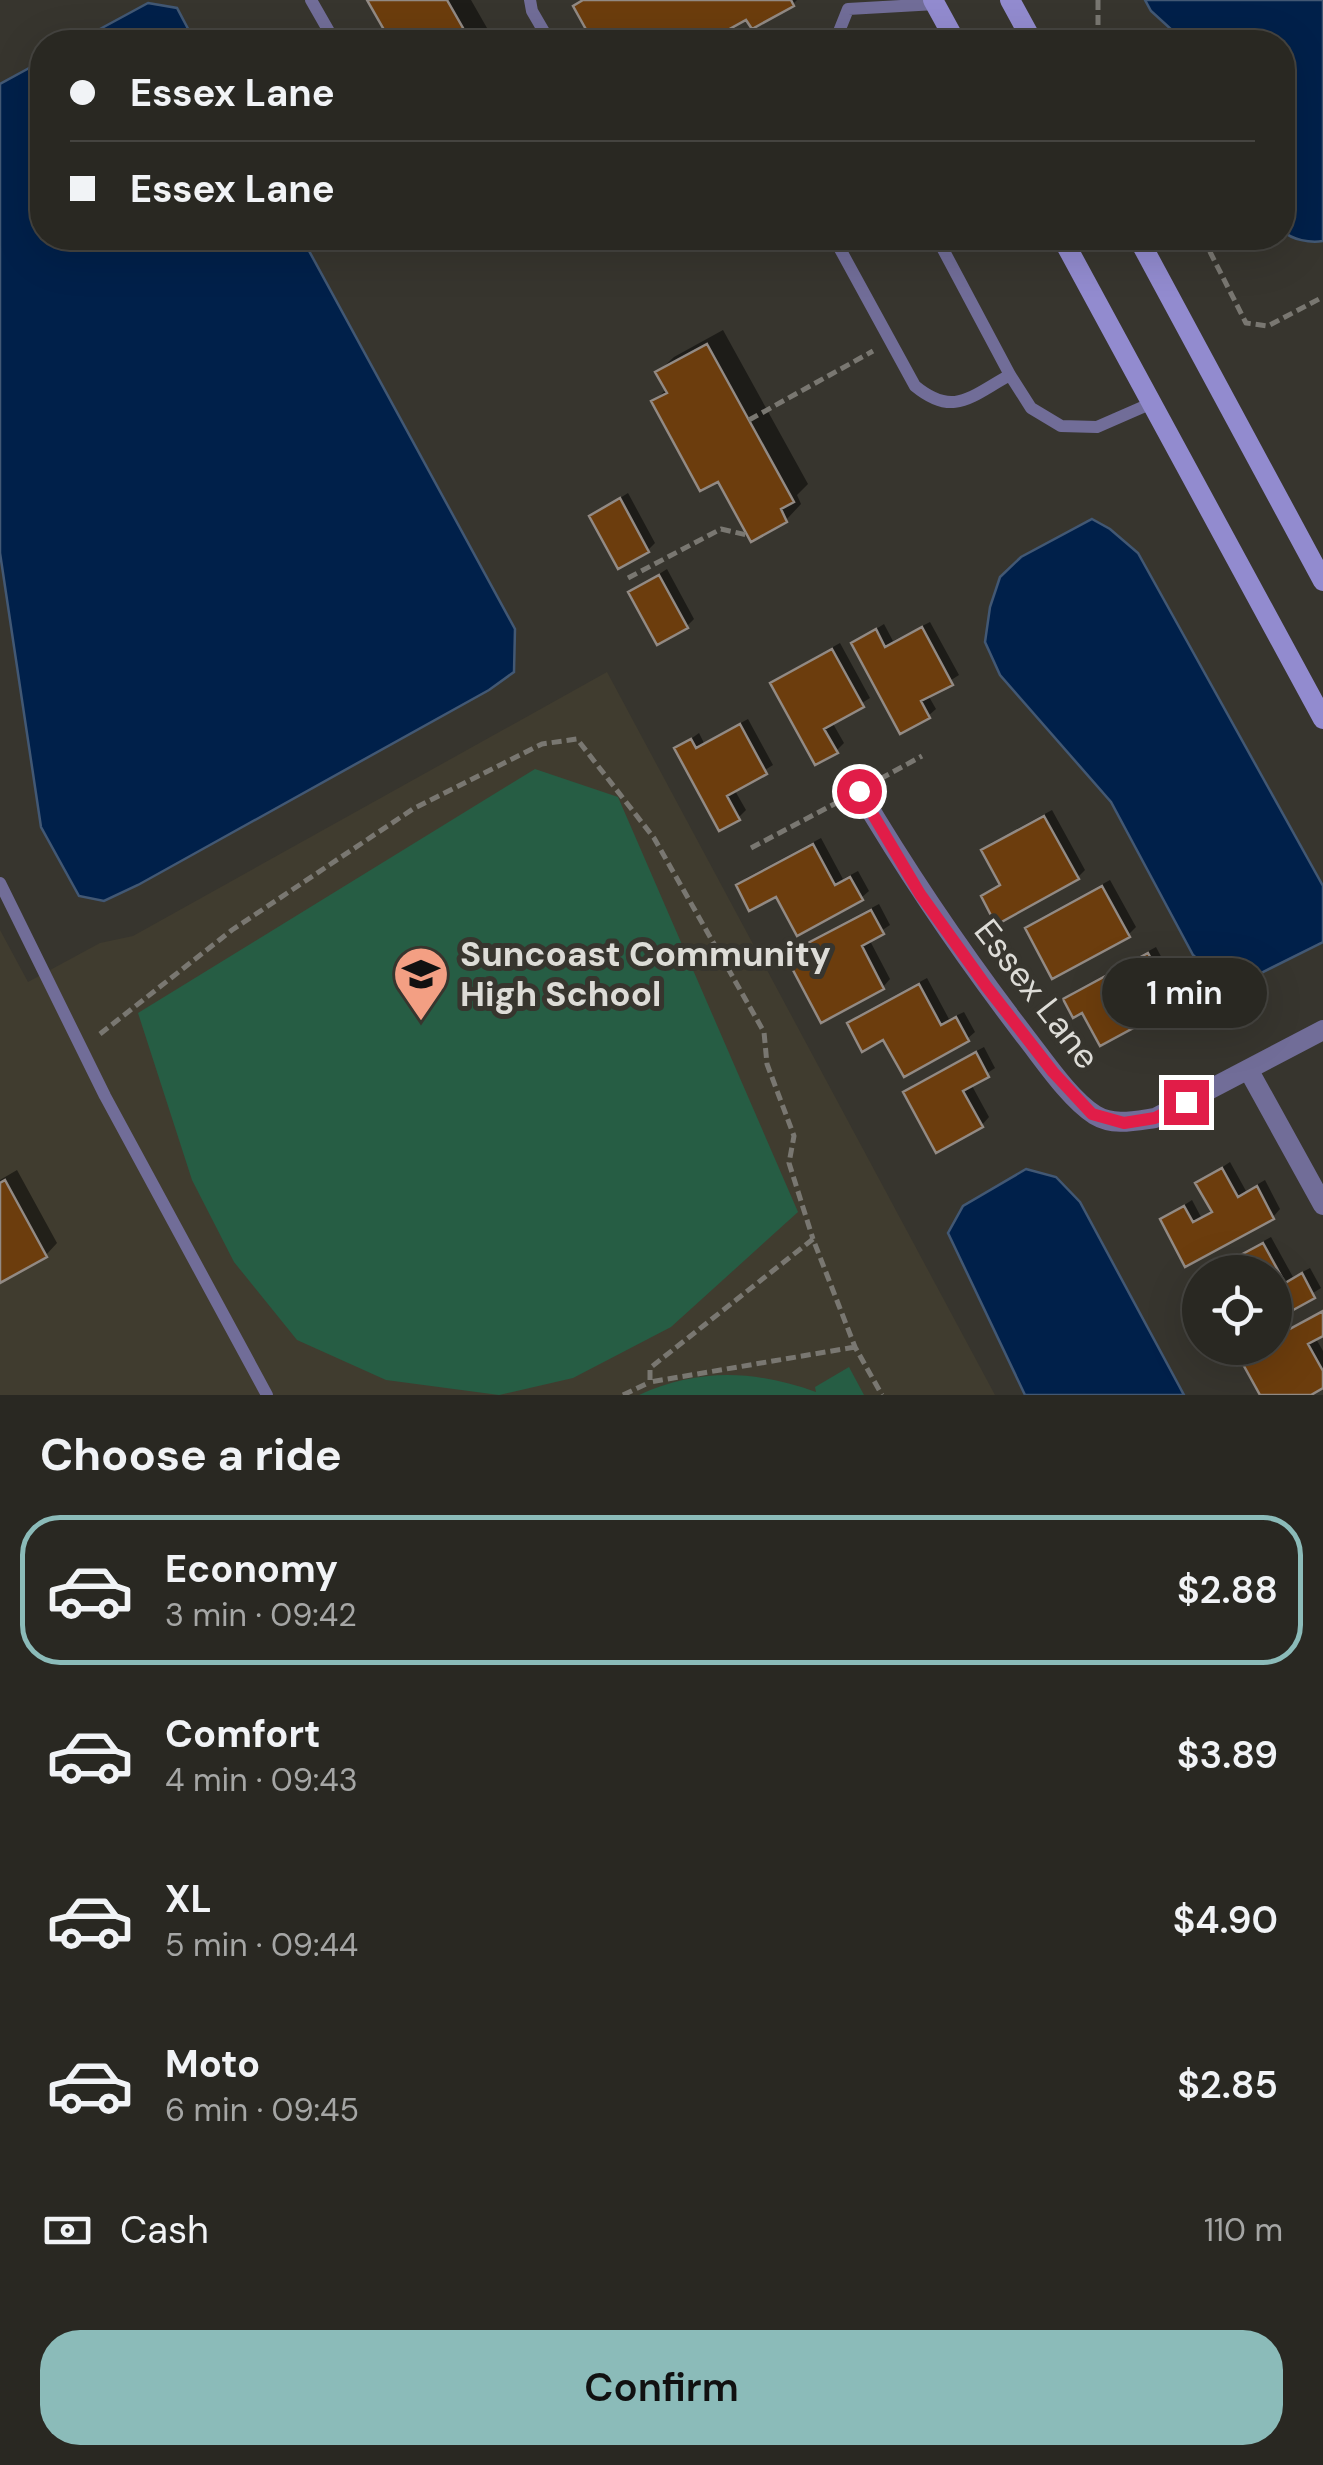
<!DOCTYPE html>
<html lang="en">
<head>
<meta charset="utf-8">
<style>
	:root { --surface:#292822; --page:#31302a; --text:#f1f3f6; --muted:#a5a6a5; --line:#454440; --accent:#8bbbb9 }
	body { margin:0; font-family:"DM Sans",sans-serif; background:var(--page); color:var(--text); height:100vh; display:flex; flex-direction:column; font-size:38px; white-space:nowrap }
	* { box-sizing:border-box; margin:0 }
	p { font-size:32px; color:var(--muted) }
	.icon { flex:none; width:55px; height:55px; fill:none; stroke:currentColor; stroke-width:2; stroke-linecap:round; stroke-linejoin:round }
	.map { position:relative; height:1395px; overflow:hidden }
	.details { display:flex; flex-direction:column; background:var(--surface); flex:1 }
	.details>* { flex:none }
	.banner { position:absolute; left:30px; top:30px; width:1265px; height:220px; border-radius:40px; box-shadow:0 10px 40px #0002,0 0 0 2px var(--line); display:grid; align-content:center; height:220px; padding:0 40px; background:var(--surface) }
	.fabs { position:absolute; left:1182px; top:1255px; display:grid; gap:20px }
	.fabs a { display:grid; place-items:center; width:110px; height:110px; border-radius:50%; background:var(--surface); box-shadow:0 10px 40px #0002,0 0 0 2px var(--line); font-size:50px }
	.end { position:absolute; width:45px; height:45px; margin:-22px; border:12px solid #e11d48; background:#fff; box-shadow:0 0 0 5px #fff }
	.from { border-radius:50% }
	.bubble { position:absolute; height:70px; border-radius:35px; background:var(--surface); box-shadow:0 10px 40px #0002,0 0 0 2px var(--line); font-size:32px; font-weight:600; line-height:70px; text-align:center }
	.banner b { display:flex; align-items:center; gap:35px; height:95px; font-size:38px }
	.banner b+b { border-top:2px solid var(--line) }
	.banner i { width:25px; height:25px; background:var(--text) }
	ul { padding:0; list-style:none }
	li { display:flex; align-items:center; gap:30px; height:150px; margin:0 20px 15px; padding:0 20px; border:5px solid transparent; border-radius:40px }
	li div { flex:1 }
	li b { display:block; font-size:38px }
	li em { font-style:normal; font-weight:600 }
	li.on { border-color:var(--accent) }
	li>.icon { width:90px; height:90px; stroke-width:1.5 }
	h2 { padding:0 40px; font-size:45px; line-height:120px }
	.pay { display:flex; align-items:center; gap:25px; height:110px; padding:0 40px; font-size:38px }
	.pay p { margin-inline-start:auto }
	.button { display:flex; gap:20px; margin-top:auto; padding:20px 40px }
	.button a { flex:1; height:115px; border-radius:40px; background:var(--accent); color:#111; font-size:40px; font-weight:600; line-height:115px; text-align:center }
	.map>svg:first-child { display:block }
	.built { fill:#403c2f }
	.green { fill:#265d44 }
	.water { fill:#00204a; stroke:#425874; stroke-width:2.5 }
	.shadow { fill:#0007 }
	.building { fill:#6c3d0d; stroke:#928a84; stroke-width:2.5 }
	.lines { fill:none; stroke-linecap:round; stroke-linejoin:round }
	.path { stroke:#797771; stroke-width:5; stroke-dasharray:10 5; stroke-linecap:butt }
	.lane { stroke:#716d98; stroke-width:12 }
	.street { stroke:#716d98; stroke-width:20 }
	.secondary { stroke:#928bcf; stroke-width:20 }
	.route { stroke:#e11d48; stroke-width:12 }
	.labels { text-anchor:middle; stroke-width:10; stroke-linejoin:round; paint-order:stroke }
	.poi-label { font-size:35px; font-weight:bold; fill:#dddcd7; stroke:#37352e; text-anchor:start }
	.street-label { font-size:35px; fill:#dddcd7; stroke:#37352e }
</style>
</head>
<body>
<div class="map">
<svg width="1323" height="1395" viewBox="0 0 1323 1395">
	<rect width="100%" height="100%" fill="#37352e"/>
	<!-- built -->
	<path class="built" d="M607 672 995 1395H0V930L28 982 100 943 133 936Z"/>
	<!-- green -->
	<path class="green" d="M535 769 618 797 798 1212 671 1327 573 1378 499 1395 386 1380 297 1340 234 1262 192 1180 138 1013Z
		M849 1367 864 1395H639C699 1368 755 1370 816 1392L815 1387Z"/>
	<!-- water -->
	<path class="water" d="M1145 0H1323V241C1310 243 1292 240 1283 231L1282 42H1185L1151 11Z
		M148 3 177 8 195 42H76Z
		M42 61V238H302L515 629 514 672 489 690 138 885 104 901 79 896 41 827 0 553V84Z
		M1092 519 1110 529 1138 553 1323 886V942L1253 977 1223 982 1193 955 1111 802 1000 675 985 642 990 607 1000 577 1021 557Z
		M1026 1169 1056 1177 1080 1202 1184 1395H1025L948 1233 963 1206Z"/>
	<!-- shadow -->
	<path class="shadow" d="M370 0H471L495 42H394Z
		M582 0H797L793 4 748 17 700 42H596L576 6Z
		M723 330 808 484 797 495 801 504 786 520 719 479 654 402 667 388 658 372 674 357Z
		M628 493 655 543 648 550 592 516Z
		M667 569 694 619 687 626 631 592Z
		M930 622 959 675 928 695 936 709 928 716 854 643 884 624 893 641Z
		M840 643 870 698 832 722 844 743 836 751 773 683 781 676Z
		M748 719 773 765 734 789 746 810 738 818 677 749 699 733 704 743Z
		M1052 810 1085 870 1078 877 984 897 1002 883 984 851 991 843Z
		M821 838 843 879 858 871 869 891 861 898 777 893 739 886 746 878Z
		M1110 880 1136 927 1128 935 1028 928 1035 921Z
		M879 904 890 925 869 939 890 979 883 987 788 956 796 948Z
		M1156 947 1182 996 1175 1003 1083 1010 1066 1000 1073 992Z
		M927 978 949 1019 964 1012 975 1032 967 1039 884 1037 850 1024 857 1016Z
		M984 1047 995 1068 971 1084 989 1117 982 1125 906 1093 913 1085Z
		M1230 1162 1246 1191 1265 1180 1280 1209 1273 1217 1186 1263 1163 1219 1192 1200 1201 1217 1213 1210 1199 1183Z
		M17 1170 57 1243 46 1255 0 1280V1180Z
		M1271 1237 1293 1277 1310 1268 1321 1288 1275 1317V1272H1207Z
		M1323 1310V1333L1315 1337 1323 1351V1385L1306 1395H1262L1242 1357 1254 1348H1275V1336Z"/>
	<!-- building -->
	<path class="building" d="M367 0H447L471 42H391Z
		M583 0H791L794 6 752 29 746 20 706 42H593L573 6Z
		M707 344 794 502 781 509 787 522 751 542 718 482 700 491 651 401 667 393 655 372Z
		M620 498 649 552 618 569 589 516Z
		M659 575 688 628 657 645 628 592Z
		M922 627 953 685 921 701 930 718 900 734 851 643 876 629 885 647Z
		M832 649 864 707 824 729 838 753 815 765 770 683Z
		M740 724 767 774 727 796 740 820 719 831 674 748 691 739 696 748Z
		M1044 816 1079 879 996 925 981 896 1000 885 981 850Z
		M813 844 835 885 850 877 863 900 797 936 776 897 749 911 736 885Z
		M1102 886 1130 937 1052 979 1025 928Z
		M871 910 884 934 862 946 884 989 821 1023 785 955Z
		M1148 953 1176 1005 1100 1046 1082 1013 1073 1018 1063 999Z
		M919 984 941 1025 956 1017 969 1041 904 1077 883 1040 862 1052 847 1023Z
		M976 1052 989 1077 963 1091 983 1127 936 1153 903 1092Z
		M1222 1168 1238 1197 1257 1186 1274 1219 1185 1267 1160 1219 1184 1206 1193 1222 1212 1212 1195 1183Z
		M5 1180 47 1257 0 1283V1183Z
		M1263 1243 1285 1283 1302 1273 1315 1298 1275 1320V1272H1209Z
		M1323 1311V1336L1308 1344 1323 1371V1388L1311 1395H1260L1239 1357 1256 1348H1275V1337Z"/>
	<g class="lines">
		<!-- path -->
		<path class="path" d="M1098 0V27L1105 42
			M1203 238 1246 323 1268 326 1323 297
			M749 420 873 351
			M628 578 721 529 747 535
			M880 779 922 756
			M751 848 840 801
			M100 1034 232 930 413 809 542 744 577 739 654 838 764 1032 767 1064 794 1136 789 1163 813 1239
			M855 1347 650 1382V1368L813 1239 855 1347 882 1395
			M623 1395 650 1382"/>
		<!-- lane -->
		<path class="lane" d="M311 0 335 42
			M530 0 532 11 550 42
			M848 9 936 4
			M823 42 838 34 848 9
			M834 238 915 386C954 418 971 396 1010 375
			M937 238 1010 375 1031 408 1061 426 1097 427 1152 403
			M0 883 105 1096 267 1395"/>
		<!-- street -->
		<path class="street" d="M859 791C911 879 965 958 1028 1040 1045 1062 1071 1100 1095 1115 1113 1126 1134 1121 1155 1118L1323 1030
			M1249 1071 1323 1205"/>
		<!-- secondary -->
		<path class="secondary" d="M933 0 956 42
			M1010 0 1033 42
			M1062 238 1323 719
			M1138 238 1323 581"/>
	</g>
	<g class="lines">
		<!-- route -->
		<path class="route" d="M859 791 920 894 986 986 1053 1072 1092 1114 1124 1123 1155 1118 1186 1102"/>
	</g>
	<!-- icons -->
	<defs>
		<g id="school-pin" transform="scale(2.875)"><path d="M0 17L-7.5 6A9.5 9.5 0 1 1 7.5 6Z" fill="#f39f83" stroke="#37352e"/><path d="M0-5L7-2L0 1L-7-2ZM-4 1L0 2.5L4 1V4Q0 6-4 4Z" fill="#111"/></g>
	</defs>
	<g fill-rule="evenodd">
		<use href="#school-pin" x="421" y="974"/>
	</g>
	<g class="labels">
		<!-- poi labels -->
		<g class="poi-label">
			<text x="460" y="966">Suncoast Community<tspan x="460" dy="40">High School</tspan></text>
		</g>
		<!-- street labels -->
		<g class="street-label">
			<text transform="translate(1037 994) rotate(52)" y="12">Essex Lane</text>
		</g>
	</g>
</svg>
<div class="fabs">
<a><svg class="icon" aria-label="locate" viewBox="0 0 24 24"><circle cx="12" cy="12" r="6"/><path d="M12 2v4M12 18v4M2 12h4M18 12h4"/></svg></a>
</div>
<i class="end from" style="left:859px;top:791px"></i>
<i class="end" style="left:1186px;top:1102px"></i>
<div class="bubble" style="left:1102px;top:958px;width:165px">1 min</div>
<div class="banner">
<b><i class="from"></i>Essex Lane</b>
<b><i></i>Essex Lane</b>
</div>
</div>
<section class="details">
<h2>Choose a ride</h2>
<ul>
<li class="on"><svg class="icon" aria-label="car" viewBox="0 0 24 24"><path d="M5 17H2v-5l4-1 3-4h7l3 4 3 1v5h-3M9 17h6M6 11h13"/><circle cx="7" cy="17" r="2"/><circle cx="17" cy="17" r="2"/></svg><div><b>Economy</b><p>3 min · 09:42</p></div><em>$2.88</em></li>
<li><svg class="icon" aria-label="car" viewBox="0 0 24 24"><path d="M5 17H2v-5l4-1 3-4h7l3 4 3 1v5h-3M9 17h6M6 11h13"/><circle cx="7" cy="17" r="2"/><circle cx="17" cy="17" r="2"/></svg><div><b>Comfort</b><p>4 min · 09:43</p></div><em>$3.89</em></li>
<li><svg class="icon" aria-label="car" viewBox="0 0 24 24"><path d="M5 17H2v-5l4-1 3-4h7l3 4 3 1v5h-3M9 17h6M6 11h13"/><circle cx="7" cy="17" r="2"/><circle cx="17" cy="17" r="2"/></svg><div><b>XL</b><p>5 min · 09:44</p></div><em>$4.90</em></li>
<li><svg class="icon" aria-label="car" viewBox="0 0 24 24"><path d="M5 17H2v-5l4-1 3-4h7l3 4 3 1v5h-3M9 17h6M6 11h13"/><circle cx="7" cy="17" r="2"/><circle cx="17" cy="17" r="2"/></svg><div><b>Moto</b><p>6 min · 09:45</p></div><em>$2.85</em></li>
</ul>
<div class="pay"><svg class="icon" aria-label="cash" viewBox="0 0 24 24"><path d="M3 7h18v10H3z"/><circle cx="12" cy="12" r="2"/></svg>Cash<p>110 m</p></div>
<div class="button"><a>Confirm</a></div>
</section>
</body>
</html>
